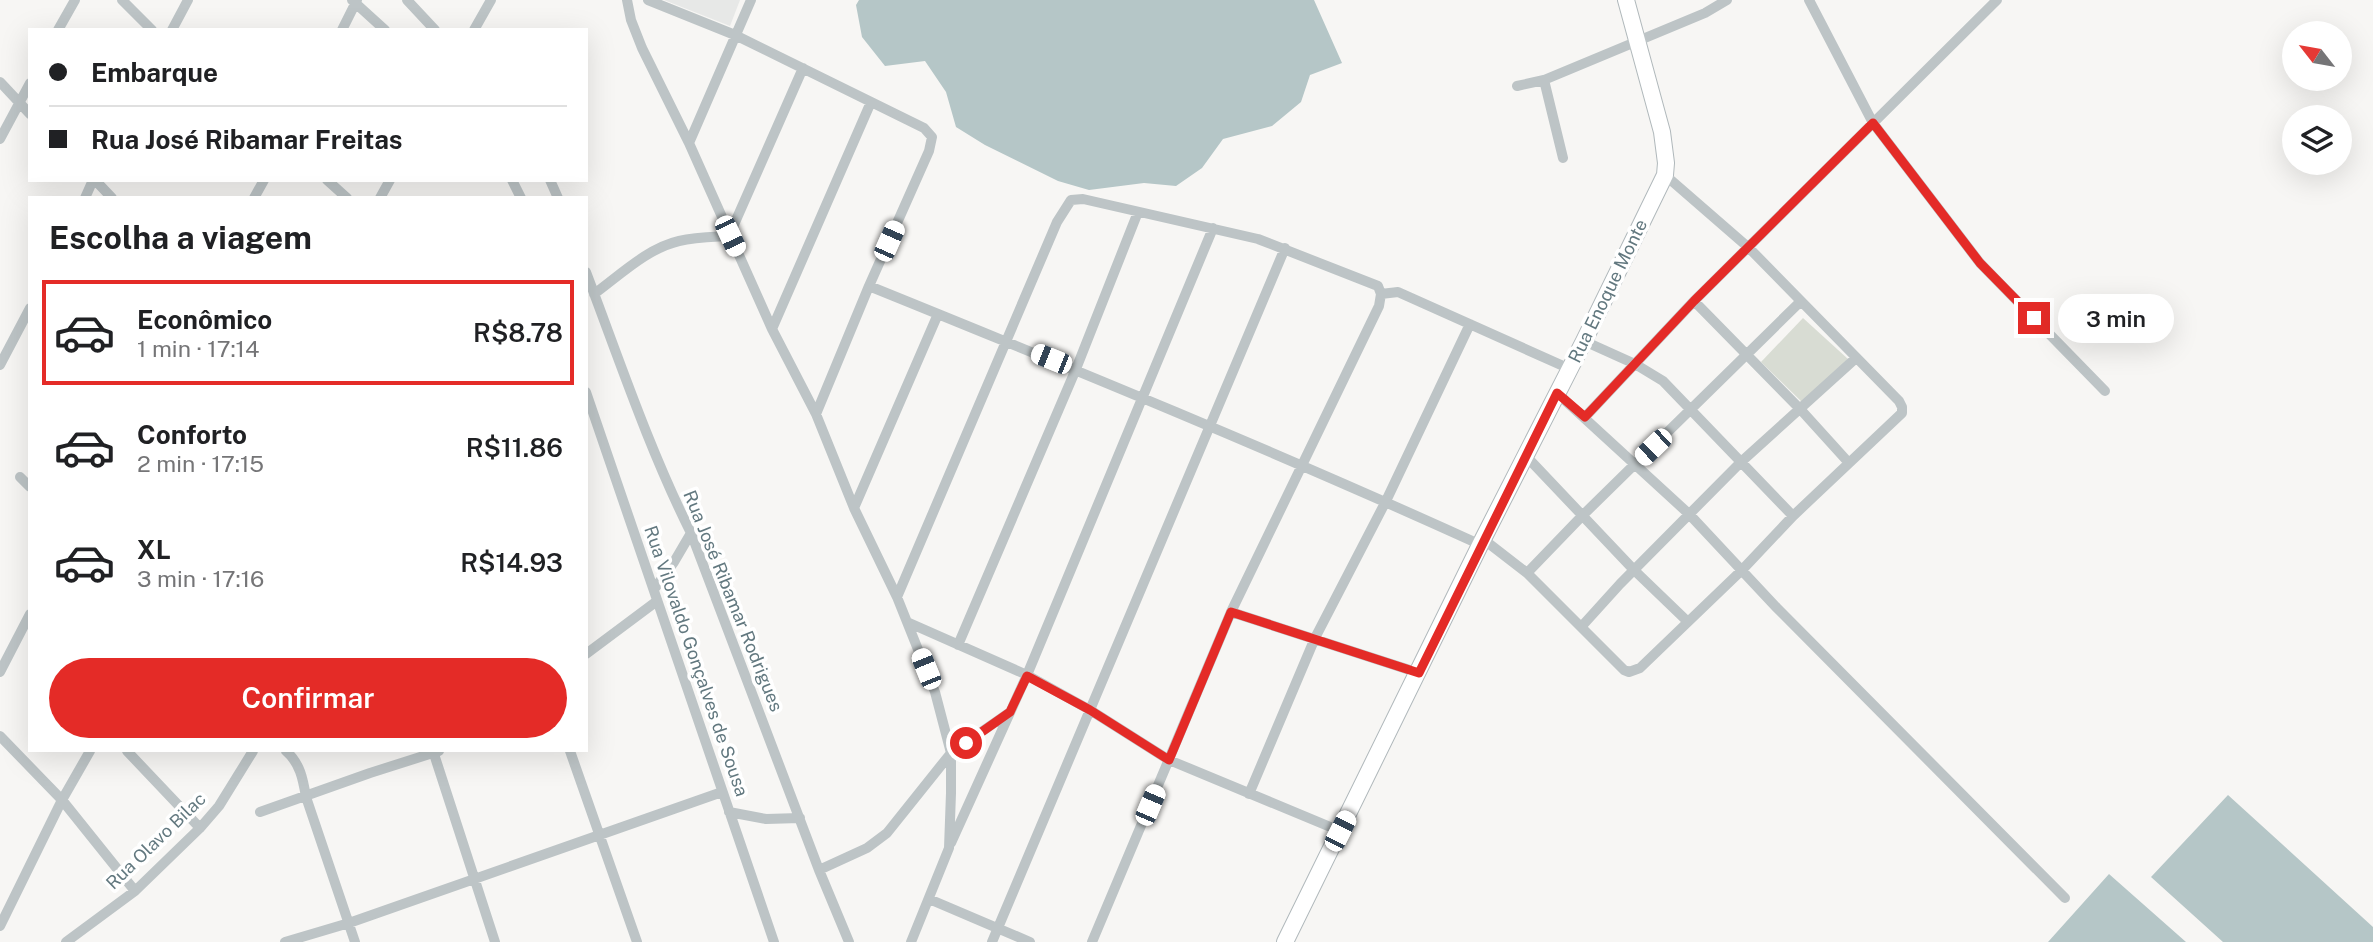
<!DOCTYPE html>
<html lang="pt">
<head>
<meta charset="utf-8">
<style>
	:root { --surface:#fff; --page:#f6f6f6; --text:#202124; --muted:#757577; --line:#e0e0e0; --accent:#e42b27 }
	body { margin:0; font-family:"Public Sans",sans-serif; background:var(--page); color:var(--text); height:100vh; display:flex; flex-direction:column; font-size:26px; white-space:nowrap }
	* { box-sizing:border-box; margin:0 }
	p { font-size:23px; color:var(--muted) }
	.icon { flex:none; width:38px; height:38px; fill:none; stroke:currentColor; stroke-width:2; stroke-linecap:round; stroke-linejoin:round }
	.map { position:relative; flex:1; overflow:hidden }
	.drawer { position:absolute; left:28px; top:196px; width:560px; height:556px; display:flex; flex-direction:column; background:var(--surface); border-radius:0px; box-shadow:0 7px 28px #0002 }
	.drawer>* { flex:none }
	.hud { position:absolute; left:28px; top:28px; width:560px; height:154px; border-radius:0px; box-shadow:0 7px 28px #0002; display:grid; align-content:center; height:154px; padding:0 21px; background:var(--surface) }
	.needle { width:46px; rotate:301deg }
	.controls { position:absolute; left:2282px; top:21px; display:grid; gap:14px }
	.controls a { display:grid; place-items:center; width:70px; height:70px; border-radius:50%; background:var(--surface); box-shadow:0 7px 28px #0002; font-size:35px }
	.end { position:absolute; width:32px; height:32px; margin:-16px; border:9px solid #e42b27; background:#fff; box-shadow:0 0 0 4px #fff }
	.from { border-radius:50% }
	.bubble { position:absolute; height:49px; border-radius:24px; background:var(--surface); box-shadow:0 7px 28px #0002; font-size:23px; font-weight:600; line-height:49px; text-align:center }
	.car { position:absolute; width:21px; height:42px; margin:-21px -10px; border-radius:9px; box-shadow:0 0 5px 2px #0007; background:linear-gradient(#fff 24%,#345 0 40%,#fff 0 76%,#345 0 86%,#fff 0) }
	.hud b { display:flex; align-items:center; gap:24px; height:66px; font-size:26px }
	.hud b+b { border-top:2px solid var(--line) }
	.hud i { width:18px; height:18px; background:var(--text) }
	ul { padding:0; list-style:none }
	li { display:flex; align-items:center; gap:21px; height:105px; margin:0 14px 10px; padding:0 7px; border:4px solid transparent; border-radius:0px }
	li div { flex:1 }
	li b { display:block; font-size:26px }
	li em { font-style:normal; font-weight:600 }
	li.on { border-color:var(--accent) }
	li>.icon { width:63px; height:63px; stroke-width:1.5 }
	h2 { padding:0 21px; font-size:32px; line-height:84px }
	.cta { display:flex; gap:14px; margin-top:auto; padding:14px 21px }
	.cta a { flex:1; height:80px; border-radius:42px; background:var(--accent); color:#fff; font-size:28px; font-weight:600; line-height:80px; text-align:center }
	.map>svg:first-child { display:block }
	.built { fill:#e7e8e7 }
	.green { fill:#d8dcd3 }
	.water { fill:#b5c6c7 }
	.lines { fill:none; stroke-linecap:round; stroke-linejoin:round }
	.secondary-casing { stroke:#b0b8bb; stroke-width:18 }
	.street { stroke:#bdc4c6; stroke-width:10 }
	.secondary { stroke:#fff; stroke-width:16 }
	.route { stroke:#e42b27; stroke-width:9 }
	.labels { text-anchor:middle; stroke-width:7; stroke-linejoin:round; paint-order:stroke }
	.street-label { font-size:18px; fill:#62787f; stroke:#fff }
</style>
</head>
<body>
<div class="map">
<svg width="2373" height="942" viewBox="0 0 2373 942">
	<rect width="100%" height="100%" fill="#f7f6f4"/>
	<!-- built -->
	<path class="built" d="M664 0H740L730 26Z"/>
	<!-- green -->
	<path class="green" d="M1803 318 1848 359 1804 404 1761 362Z"/>
	<!-- water -->
	<path class="water" d="M859 0H1314L1342 63 1310 75 1301 102 1272 126 1223 139 1202 168 1176 186 1144 183 1089 190 1058 181 985 145 956 127 946 92 925 61 885 66 862 37 856 5Z
		M2228 795 2373 927V942H2223L2151 877Z
		M2109 874 2186 942H2048Z"/>
	<g class="lines">
		<!-- secondary casing -->
		<g class="secondary-casing">
			<path id="secondary" d="M1285 942 1483 539 1584 341 1665 175 1666 163 1662 132 1626 0"/>
		</g>
		<!-- street -->
		<path class="street" d="M122 0 152 30
			M352 0 385 30
			M407 0 435 30
			M627 0 631 20 642 48 689 143 772 329 816 414 854 508 897 597 935 692 951 753V793L949 848 911 942
			M648 0 735 35 924 128 932 137 929 151 869 286 816 414
			M1809 0 1873 123 1980 263 2105 391
			M58 30 75 0
			M172 30 188 0
			M342 30 357 0
			M474 30 491 0
			M1544 80 1563 158
			M0 82 30 114
			M1517 86 1544 80 1705 13 1727 0
			M0 139 30 83
			M689 143 751 0
			M95 180 112 198
			M327 180 347 198
			M512 180 521 198
			M550 180 558 198
			M85 198 93 180
			M254 198 264 180
			M380 198 390 180
			M729 236 803 68
			M586 272C619 359 649 449 691 533L819 870 849 942
			M869 286C1074 369 1279 453 1481 545
			M594 294C620 275 648 248 679 241 696 237 713 237 729 236
			M1381 294 1398 292 1570 369
			M1694 301 1801 410 1849 463
			M772 329 871 102
			M1584 341 1635 364 1663 381 1793 516
			M0 365 30 308
			M586 392 774 942
			M1557 393 1689 514 1777 608 2065 898
			M1585 417 1694 301 1997 0
			M1526 456 1634 570 1687 621
			M20 477 30 487
			M854 508 938 314
			M1483 539 1527 573 1624 670 1629 672 1640 668 1742 570 1793 516 1902 413V407L1899 401 1749 248 1665 175
			M1527 573 1582 516 1800 302
			M655 588 674 562 691 533
			M897 597 1057 222 1071 200 1083 199 1258 239 1378 286 1381 294 1379 306 1231 612 1092 942
			M1231 612 1419 673
			M907 622 1027 675 1090 710 1169 760 1340 831
			M1582 626 1620 584 1741 462 1856 358
			M958 645 1076 369 1138 212
			M586 654 657 601
			M0 672 30 614
			M0 736 62 800 135 891
			M127 751 200 828
			M286 751C300 763 303 779 306 797L355 942
			M570 751 637 942
			M434 754 495 942
			M1249 794 1315 638 1386 501 1470 324
			M260 812 370 773 439 751
			M729 812 766 819 800 818
			M951 843 1027 675 1213 228
			M819 870 867 848 887 833 951 753 1010 712
			M929 899 1030 942
			M0 926 62 800 90 751
			M66 942 135 891 200 828 219 806 253 751
			M285 942 349 923 722 792
			M992 942 1285 248"/>
		<!-- secondary -->
		<use href="#secondary" class="secondary"/>
	</g>
	<g class="lines">
		<!-- route -->
		<path class="route" d="M966 743 1010 712 1027 676 1090 710 1169 760 1231 612 1419 673 1557 393 1585 417 1694 301 1873 123 1980 263 2034 318"/>
	</g>
	<g class="labels">
		<!-- street labels -->
		<g class="street-label">
			<text transform="translate(1608 291) rotate(-64)" y="6">Rua Enoque Monte</text>
			<text transform="translate(733 601) rotate(68)" y="6">Rua José Ribamar Rodrigues</text>
			<text transform="translate(696 661) rotate(71)" y="6">Rua Vilovaldo Gonçalves de Sousa</text>
			<text transform="translate(156 841) rotate(-44)" y="6">Rua Olavo Bilac</text>
		</g>
	</g>
</svg>
<div class="controls">
<a><svg class="needle" viewBox="-14 -14 28 28"><path d="M0-13l5 13h-10z" fill="#e53935"/><path d="M0 13l5-13h-10z" fill="#757577"/></svg></a>
<a><svg class="icon" aria-label="layers" viewBox="0 0 24 24"><path d="M12 4l9 5-9 5-9-5zM3 14l9 5 9-5"/></svg></a>
</div>
<i class="end from" style="left:966px;top:743px"></i>
<i class="end" style="left:2034px;top:318px"></i>
<div class="bubble" style="left:2058px;top:294px;width:116px">3 min</div>
<i class="car" style="left:730px;top:236px;rotate:155deg"></i>
<i class="car" style="left:889px;top:241px;rotate:24deg"></i>
<i class="car" style="left:1051px;top:359px;rotate:292deg"></i>
<i class="car" style="left:1653px;top:447px;rotate:226deg"></i>
<i class="car" style="left:926px;top:669px;rotate:338deg"></i>
<i class="car" style="left:1150px;top:805px;rotate:23deg"></i>
<i class="car" style="left:1340px;top:831px;rotate:27deg"></i>
<div class="hud">
<b><i class="from"></i>Embarque</b>
<b><i></i>Rua José Ribamar Freitas</b>
</div>
<section class="drawer">
<h2>Escolha a viagem</h2>
<ul>
<li class="on"><svg class="icon" aria-label="car" viewBox="0 0 24 24"><path d="M5 17H2v-5l4-1 3-4h7l3 4 3 1v5h-3M9 17h6M6 11h13"/><circle cx="7" cy="17" r="2"/><circle cx="17" cy="17" r="2"/></svg><div><b>Econômico</b><p>1 min · 17:14</p></div><em>R$8.78</em></li>
<li><svg class="icon" aria-label="car" viewBox="0 0 24 24"><path d="M5 17H2v-5l4-1 3-4h7l3 4 3 1v5h-3M9 17h6M6 11h13"/><circle cx="7" cy="17" r="2"/><circle cx="17" cy="17" r="2"/></svg><div><b>Conforto</b><p>2 min · 17:15</p></div><em>R$11.86</em></li>
<li><svg class="icon" aria-label="car" viewBox="0 0 24 24"><path d="M5 17H2v-5l4-1 3-4h7l3 4 3 1v5h-3M9 17h6M6 11h13"/><circle cx="7" cy="17" r="2"/><circle cx="17" cy="17" r="2"/></svg><div><b>XL</b><p>3 min · 17:16</p></div><em>R$14.93</em></li>
</ul>
<div class="cta"><a>Confirmar</a></div>
</section>
</div>
</body>
</html>
